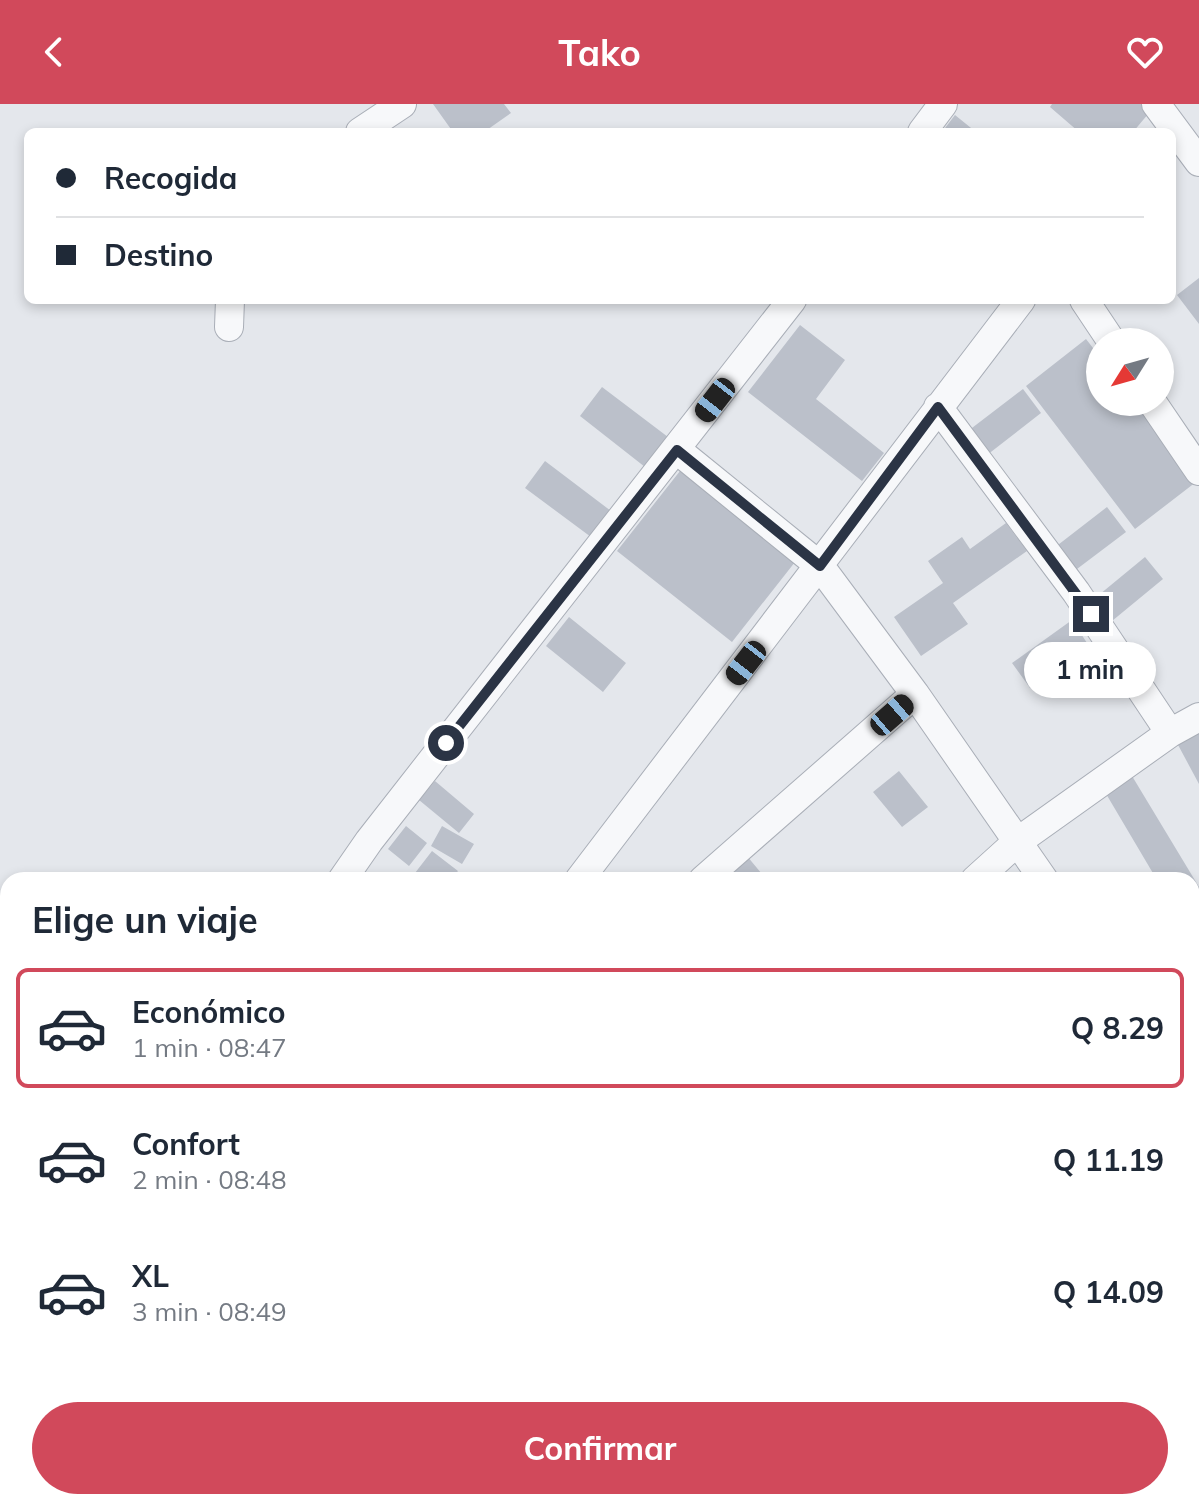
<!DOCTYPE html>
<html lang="es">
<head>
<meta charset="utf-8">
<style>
	:root { --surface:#fff; --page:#f6f6f7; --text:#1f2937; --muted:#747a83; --line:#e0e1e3; --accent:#d1495b }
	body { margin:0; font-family:Mulish,sans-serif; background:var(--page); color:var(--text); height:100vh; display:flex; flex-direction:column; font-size:30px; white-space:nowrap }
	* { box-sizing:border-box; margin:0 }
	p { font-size:26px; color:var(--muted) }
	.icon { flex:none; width:44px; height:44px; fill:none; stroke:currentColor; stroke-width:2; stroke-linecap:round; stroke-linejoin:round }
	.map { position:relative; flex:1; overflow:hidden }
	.side { position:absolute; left:0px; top:768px; width:1200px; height:638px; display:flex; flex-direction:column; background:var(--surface); border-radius:24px 24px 0 0; box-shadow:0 4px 12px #0003 }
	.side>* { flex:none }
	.top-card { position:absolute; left:24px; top:24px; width:1152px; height:176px; border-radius:12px; box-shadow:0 4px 12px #0003; display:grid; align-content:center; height:176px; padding:0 32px; background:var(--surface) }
	.needle { width:52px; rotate:233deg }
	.fabs { position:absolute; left:1086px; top:224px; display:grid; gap:16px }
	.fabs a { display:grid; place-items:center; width:88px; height:88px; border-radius:50%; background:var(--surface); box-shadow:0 4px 12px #0003; font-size:40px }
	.end { position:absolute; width:36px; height:36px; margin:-18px; border:10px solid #2b3445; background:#fff; box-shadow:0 0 0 4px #fff }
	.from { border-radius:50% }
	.bubble { position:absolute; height:56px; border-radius:28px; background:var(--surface); box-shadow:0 4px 12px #0003; font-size:26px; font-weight:700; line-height:56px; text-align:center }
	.car { position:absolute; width:24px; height:48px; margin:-24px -12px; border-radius:10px; box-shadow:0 0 6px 2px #0007; background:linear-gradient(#222 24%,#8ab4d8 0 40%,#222 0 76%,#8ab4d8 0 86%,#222 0) }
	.top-card b { display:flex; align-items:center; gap:28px; height:76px; font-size:30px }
	.top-card b+b { border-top:2px solid var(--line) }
	.top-card i { width:20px; height:20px; background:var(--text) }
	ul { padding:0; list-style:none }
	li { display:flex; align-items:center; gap:24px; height:120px; margin:0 16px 12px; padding:0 16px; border:4px solid transparent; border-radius:12px }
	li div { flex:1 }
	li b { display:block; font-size:30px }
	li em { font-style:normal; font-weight:700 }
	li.current { border-color:var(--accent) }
	li>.icon { width:72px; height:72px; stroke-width:1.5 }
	h2 { padding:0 32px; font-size:36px; line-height:96px }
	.primary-button { display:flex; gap:16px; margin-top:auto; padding:16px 32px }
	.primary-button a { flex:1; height:92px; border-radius:48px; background:var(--accent); color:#fff; font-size:32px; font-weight:700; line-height:92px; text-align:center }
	header { display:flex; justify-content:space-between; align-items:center; height:104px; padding:0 32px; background:var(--accent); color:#fff; font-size:36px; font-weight:700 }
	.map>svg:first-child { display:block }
	.building { fill:#bbc0ca }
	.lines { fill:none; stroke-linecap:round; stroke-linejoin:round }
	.minor-casing { stroke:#a9aeb7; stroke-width:30 }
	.minor { stroke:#f7f8fa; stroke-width:28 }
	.route { stroke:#2b3445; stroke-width:10 }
</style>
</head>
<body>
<header><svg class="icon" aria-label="back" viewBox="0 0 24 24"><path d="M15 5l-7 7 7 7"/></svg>Tako<svg class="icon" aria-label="heart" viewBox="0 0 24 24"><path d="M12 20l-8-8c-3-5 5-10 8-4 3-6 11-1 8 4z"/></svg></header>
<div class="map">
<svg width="1199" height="1405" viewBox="0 0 1199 1405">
	<rect width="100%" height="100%" fill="#e4e7ec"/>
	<!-- building -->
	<path class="building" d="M433 0H504L511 9 484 28H453Z
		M1052 0H1151L1154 3 1133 28H1079L1050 3Z
		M955 11 976 28H942Z
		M1199 174V220L1177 191Z
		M800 221 845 256 816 295 884 349 862 377 748 288Z
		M1086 235 1100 253V298H1135L1196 378 1135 425 1026 282Z
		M602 283 668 333 645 363 580 312Z
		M1023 285 1041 309 987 351 968 327Z
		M545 357 611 407 591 433 525 384Z
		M680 367 795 458 732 538 617 447Z
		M1107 403 1126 428 1073 468 1054 444Z
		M1006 419 1027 447 953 499 968 520 921 552 894 513 943 479 928 457 962 433 970 445Z
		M1145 453 1163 475 1112 517 1094 495Z
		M569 513 626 559 603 588 546 542Z
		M1072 516 1089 542 1030 584 1012 559Z
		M1199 627V680L1177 639Z
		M899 667 928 703 902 723 873 688Z
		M1129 667 1199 783V801L1192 805V776H1157L1102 683Z
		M435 677 474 710 459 729 419 696Z
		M406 722 427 739 409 762 388 745Z
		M442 722 474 740 462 760 431 742Z
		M432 747 458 767 451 776H424L415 769Z
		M747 752 767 776H719Z
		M1199 1107V1160L1192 1150V1112Z
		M1199 1205V1270L1192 1260V1210Z
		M328 1398 410 1402V1405H328Z
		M560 1398H590L596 1405H551Z"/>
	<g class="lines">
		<!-- minor casing -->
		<g class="minor-casing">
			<path id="minor" d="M1156 0 1199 58
				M360 28 402 0
				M922 28 943 0
				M1084 196 1112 238
				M229 223 230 196
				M1152 298 1199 367
				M938 303 1076 488 1170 629
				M677 346 820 462 915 590 1044 776
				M342 776 369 737 792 196
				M579 776 1021 196
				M703 776 915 590
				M975 776 1017 738 1170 629 1199 613
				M1192 845 1199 840
				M1192 1306 1199 1300
				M1040 1398 1045 1405
				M251 1405V1398
				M426 1405V1398
				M516 1405 524 1398
				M818 1405 826 1398
				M1067 1405 1076 1398"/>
		</g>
		<!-- minor -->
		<use href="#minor" class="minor"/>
	</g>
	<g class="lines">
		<!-- route -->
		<path class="route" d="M446 639 677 346 820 462 938 303 1091 510"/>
	</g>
</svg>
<div class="fabs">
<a><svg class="needle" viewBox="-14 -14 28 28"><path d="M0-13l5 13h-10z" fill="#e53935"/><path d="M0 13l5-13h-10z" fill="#747a83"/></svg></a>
</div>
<i class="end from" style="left:446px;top:639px"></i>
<i class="end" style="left:1091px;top:510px"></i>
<div class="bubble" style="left:1024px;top:538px;width:132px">1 min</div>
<i class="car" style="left:715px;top:296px;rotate:218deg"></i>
<i class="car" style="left:746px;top:559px;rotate:218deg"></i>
<i class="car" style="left:892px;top:611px;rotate:49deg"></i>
<div class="top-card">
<b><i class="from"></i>Recogida</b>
<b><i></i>Destino</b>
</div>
<section class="side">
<h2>Elige un viaje</h2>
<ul>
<li class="current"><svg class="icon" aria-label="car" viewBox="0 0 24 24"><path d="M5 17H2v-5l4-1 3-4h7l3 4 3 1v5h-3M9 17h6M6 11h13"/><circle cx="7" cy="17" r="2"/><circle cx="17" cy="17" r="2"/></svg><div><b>Económico</b><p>1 min · 08:47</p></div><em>Q 8.29</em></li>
<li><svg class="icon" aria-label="car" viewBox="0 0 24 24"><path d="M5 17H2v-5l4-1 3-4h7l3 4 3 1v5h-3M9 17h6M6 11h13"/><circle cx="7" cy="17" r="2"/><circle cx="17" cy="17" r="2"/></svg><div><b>Confort</b><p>2 min · 08:48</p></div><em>Q 11.19</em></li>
<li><svg class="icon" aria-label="car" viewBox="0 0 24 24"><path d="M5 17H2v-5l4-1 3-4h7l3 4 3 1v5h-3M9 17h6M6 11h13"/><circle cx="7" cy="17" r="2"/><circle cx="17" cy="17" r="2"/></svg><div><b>XL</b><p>3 min · 08:49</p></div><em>Q 14.09</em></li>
</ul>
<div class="primary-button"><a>Confirmar</a></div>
</section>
</div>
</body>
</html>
